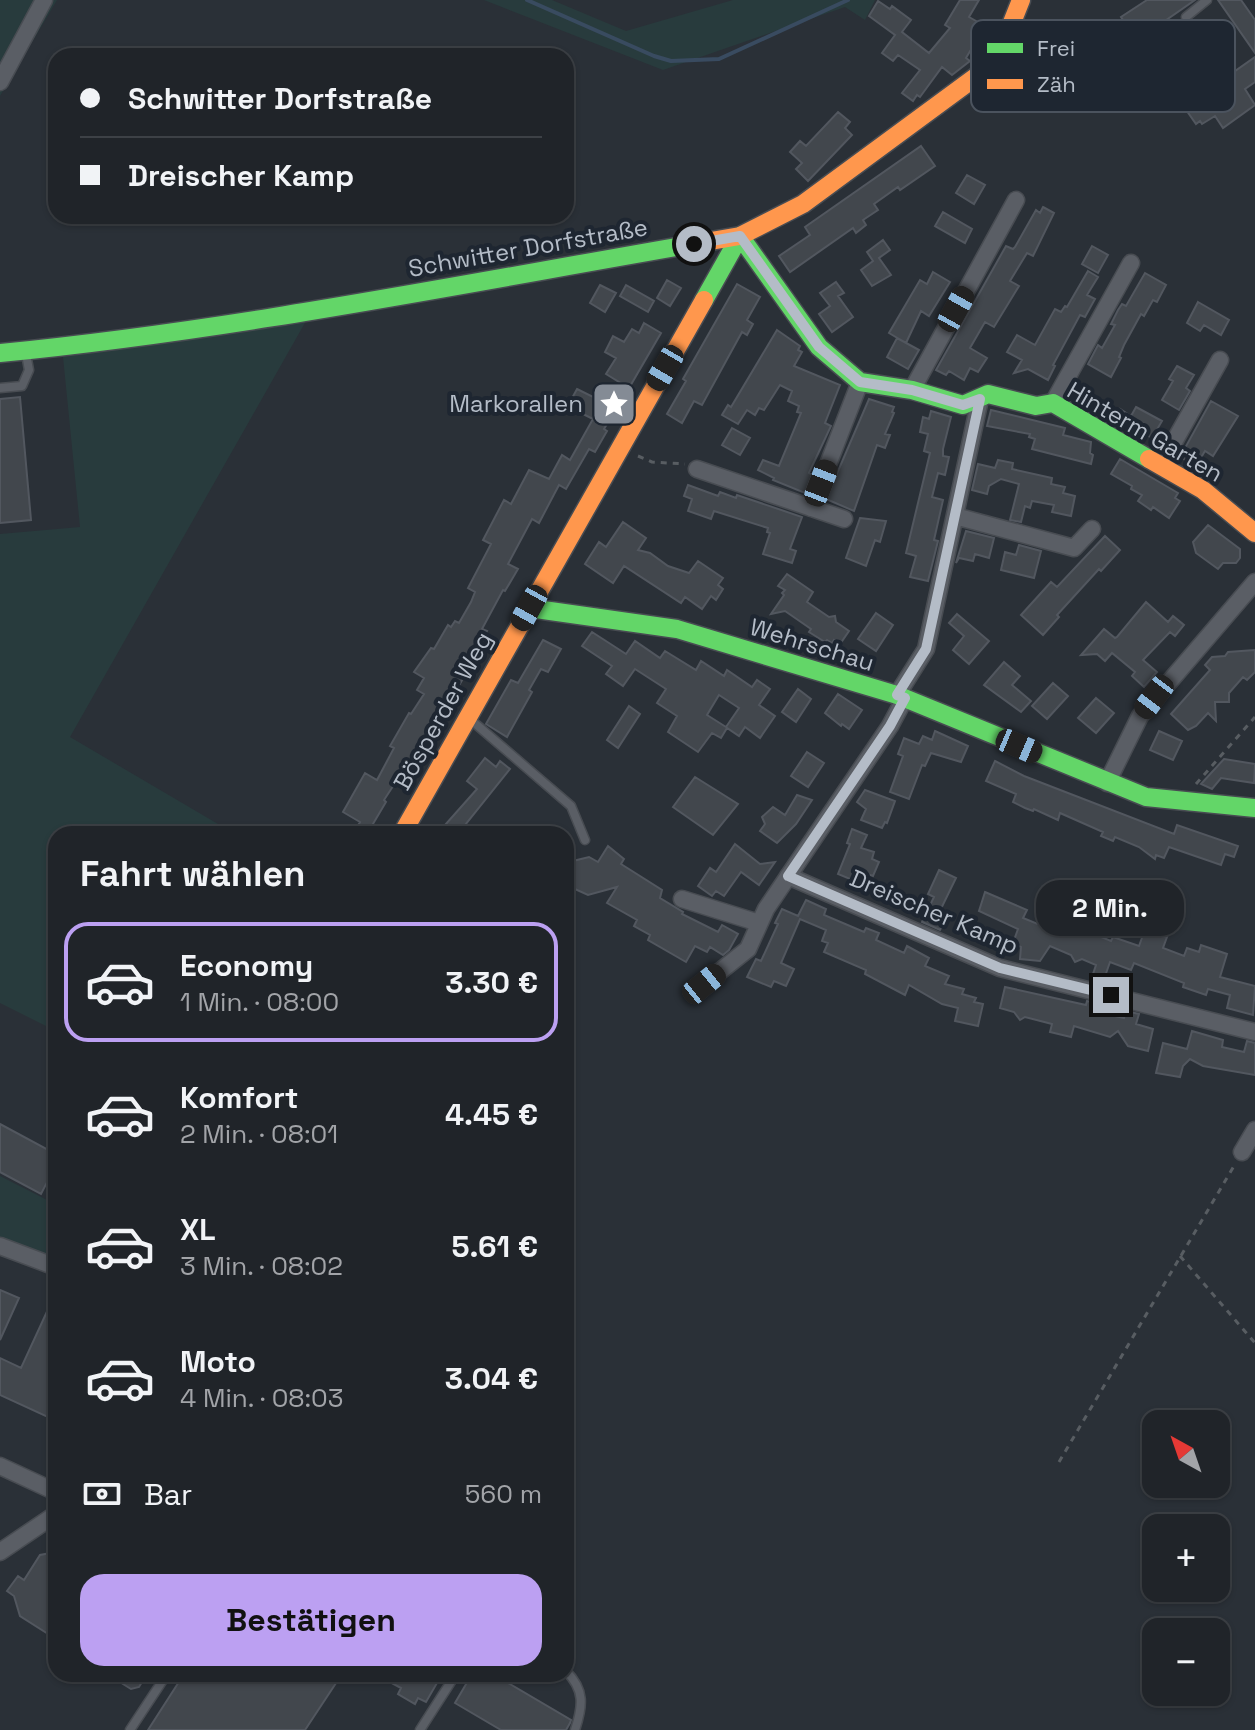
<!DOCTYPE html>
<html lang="de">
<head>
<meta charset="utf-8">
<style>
	:root { --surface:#202429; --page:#2d3035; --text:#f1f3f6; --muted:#a2a4a8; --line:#3d4146; --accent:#bca0f2 }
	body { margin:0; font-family:"Space Grotesk",sans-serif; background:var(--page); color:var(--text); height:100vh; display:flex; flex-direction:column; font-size:30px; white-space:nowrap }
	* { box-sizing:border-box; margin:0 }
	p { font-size:26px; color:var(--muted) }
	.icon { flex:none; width:44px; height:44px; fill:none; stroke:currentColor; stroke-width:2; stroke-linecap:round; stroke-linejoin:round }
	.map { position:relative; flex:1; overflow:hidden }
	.panel { position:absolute; left:48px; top:826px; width:526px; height:856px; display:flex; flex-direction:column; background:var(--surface); border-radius:24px; box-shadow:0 2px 6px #0004,0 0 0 2px var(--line) }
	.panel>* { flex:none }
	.top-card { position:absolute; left:48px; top:48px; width:526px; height:176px; border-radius:24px; box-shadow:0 2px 6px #0004,0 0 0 2px var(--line); display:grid; align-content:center; height:176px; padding:0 32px; background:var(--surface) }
	.needle { width:52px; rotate:320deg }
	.fabs { position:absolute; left:1142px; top:1410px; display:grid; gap:16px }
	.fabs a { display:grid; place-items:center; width:88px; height:88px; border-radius:16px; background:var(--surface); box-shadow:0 2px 6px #0004,0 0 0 2px var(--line); font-size:40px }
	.end { position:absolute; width:36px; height:36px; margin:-18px; border:10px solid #b4bcc7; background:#111; box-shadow:0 0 0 4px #111 }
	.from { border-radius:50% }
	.bubble { position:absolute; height:56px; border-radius:24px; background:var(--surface); box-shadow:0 2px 6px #0004,0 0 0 2px var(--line); font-size:26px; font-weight:700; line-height:56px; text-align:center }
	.car { position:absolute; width:24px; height:48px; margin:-24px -12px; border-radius:10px; box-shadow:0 0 6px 2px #0007; background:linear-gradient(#222 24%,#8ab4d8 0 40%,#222 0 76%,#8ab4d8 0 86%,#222 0) }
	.top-card b { display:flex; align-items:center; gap:28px; height:76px; font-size:30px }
	.top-card b+b { border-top:2px solid var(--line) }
	.top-card i { width:20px; height:20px; background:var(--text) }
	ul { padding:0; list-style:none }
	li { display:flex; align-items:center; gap:24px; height:120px; margin:0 16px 12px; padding:0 16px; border:4px solid transparent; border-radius:24px }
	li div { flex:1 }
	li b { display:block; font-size:30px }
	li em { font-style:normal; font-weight:700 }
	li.current { border-color:var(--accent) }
	li>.icon { width:72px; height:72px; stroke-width:1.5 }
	h2 { padding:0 32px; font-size:36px; line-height:96px }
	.pay { display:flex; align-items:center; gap:20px; height:88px; padding:0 32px; font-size:30px }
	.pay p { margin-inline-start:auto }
	.cta { display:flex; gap:16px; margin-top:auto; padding:16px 32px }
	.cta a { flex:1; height:92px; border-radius:24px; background:var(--accent); color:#111; font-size:32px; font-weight:700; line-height:92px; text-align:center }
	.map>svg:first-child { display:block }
	.green { fill:#283b3d }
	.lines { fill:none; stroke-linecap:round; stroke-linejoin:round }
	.stream { stroke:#394b60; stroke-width:4 }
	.building { fill:#42474d; stroke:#52575f; stroke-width:2; fill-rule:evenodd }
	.lane-casing { stroke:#484c52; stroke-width:11 }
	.street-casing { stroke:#484c52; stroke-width:19 }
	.fast-casing { stroke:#484c52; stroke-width:21 }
	.slow-casing { stroke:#484c52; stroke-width:21 }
	.path { stroke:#585d62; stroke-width:3; stroke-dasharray:6 6; stroke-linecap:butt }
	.lane { stroke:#5a5e65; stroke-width:8 }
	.street { stroke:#5a5e65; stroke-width:16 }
	.fast { stroke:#63d668; stroke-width:18 }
	.slow { stroke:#ff974d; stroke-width:18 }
	.route { stroke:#b4bcc7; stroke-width:10 }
	.labels { text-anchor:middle; stroke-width:8; stroke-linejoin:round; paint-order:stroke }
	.street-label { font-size:24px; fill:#b4bcc7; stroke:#1e2631 }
	.poi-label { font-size:24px; fill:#b4bcc7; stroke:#1e2631; text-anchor:end }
	.key { fill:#1e2631; stroke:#4b535e; stroke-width:2 }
	.key-label { font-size:22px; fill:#b4bcc7 }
</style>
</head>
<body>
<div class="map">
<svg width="1255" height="1730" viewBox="0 0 1255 1730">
	<rect width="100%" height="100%" fill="#2a3037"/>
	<!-- green -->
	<path class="green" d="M0 0H57L0 96Z
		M484 0H552L626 31 733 0H875L865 20 845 7 663 70Z
		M306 321 70 737 235 834H56V1031L0 1003V534L80 527 63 357Z
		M0 1176 49 1201 56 1189V1252L52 1260 0 1240Z"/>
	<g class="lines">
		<!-- stream -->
		<path class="stream" d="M527 0 654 56 671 61 719 59 848 0"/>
	</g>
	<!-- building -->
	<path class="building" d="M960 0H979L969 17 985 26 966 58 970 61 952 75 942 67 920 97 917 95 913 101 902 93 920 70 898 55 893 61 882 53 895 35 869 16 878 1 890 9 892 6 911 20 902 32 929 53 950 28 945 25Z
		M1147 0H1195L1139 39 1164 78 1144 93 1116 49 1134 36 1121 17Z
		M1218 0H1241L1255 20V53Z
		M1217 45 1235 71 1255 57V82L1245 89 1255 105 1223 128 1215 116 1202 124 1200 121 1196 124 1166 81Z
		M838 112 850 122 845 128 852 135 808 181 796 169 802 163 790 152 800 141 806 146Z
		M921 146 935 166 900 190 898 187 874 204 878 210 863 220 866 225 856 233 853 228 790 272 779 256 810 235 805 227Z
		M967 175 985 185 974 204 956 193Z
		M1043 207 1054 213 1033 256 1027 253 1010 281 1019 286 994 327 985 322 970 348 987 358 978 372 970 368 964 380 949 371 946 375 936 370 1006 246 1013 249 1015 247 1036 210 1040 213Z
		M943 212 972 229 965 243 935 226Z
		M883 240 890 250 879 258 891 275 872 286 861 270 873 261 867 252Z
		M1092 246 1108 255 1098 273 1082 264Z
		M1088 271 1098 277 1087 295 1095 299 1085 317 1080 315 1053 365 1055 366 1048 380 1028 369 1014 373 1022 360 1007 352 1017 335 1035 345 1055 309 1061 312 1065 306 1067 307Z
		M933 272 950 282 929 316 921 311 906 343 889 333 920 280 927 284Z
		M1145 273 1166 285 1157 302 1153 300 1144 316 1141 314 1124 345 1119 357 1121 358 1111 377 1088 364 1098 345 1102 348 1115 325 1111 324 1118 310 1122 304 1126 306Z
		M667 280 681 288 670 306 657 298Z
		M836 282 844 293 838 296 853 317 832 332 819 314 830 306 820 293Z
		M737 284 760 297 747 320 753 324 747 335 742 332 702 405 694 401 682 423 667 414 686 381 683 379Z
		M600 285 616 293 605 312 590 303Z
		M626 285 654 301 648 312 620 296Z
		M1198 302 1229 320 1221 335 1204 325 1200 331 1187 323Z
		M644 323 661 333 629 388 606 374 616 358 605 352 613 336 624 342 632 329 639 333Z
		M777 330 800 346 798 350 802 352 794 366 840 385 825 423 831 426 809 473 812 475 805 493 773 480 774 478 758 470 763 460 779 466 801 413 797 412 799 406 788 401 792 391 780 385 764 410 759 408 755 415 747 410 738 424 722 415 728 405 731 407Z
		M897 338 919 350 908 369 887 357Z
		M1177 366 1194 375 1186 388 1190 391 1179 410 1162 400 1173 381 1169 379Z
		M577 389 593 397 596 392 619 404 604 429 607 431 595 452 589 449 566 489 559 485 539 523 532 519 508 564 518 569 505 591 503 590 482 629 487 631 483 638 486 639 415 761 420 764 410 783 399 777 384 800 386 802 367 834H353L360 822 343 812 365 773 377 780 394 748 390 746 409 713 411 714 424 694 417 690 424 678 414 672 431 648 434 649 448 625 451 627 455 621 459 623 471 602 475 592 468 588 491 544 483 540 504 500 511 504 529 470 549 479 562 455 570 460 593 419 577 411 580 404 571 400Z
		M20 397 31 520 0 523V399Z
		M869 399 894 407 892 412 894 413 885 434 890 435 885 448 877 445 854 511 826 499Z
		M1211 401 1238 416 1213 456 1205 451 1196 466 1180 457Z
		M1136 407 1162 421 1152 438 1137 430 1136 433 1114 420 1120 409 1131 416Z
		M991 410 1065 428 1063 435 1091 442 1090 453 1093 455 1091 464 1032 449 1035 439 1029 437 1030 434 987 426Z
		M931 411 951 417 943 449V456L949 457 945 475 938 473 932 497 943 500 934 540 938 541 928 581 910 577 916 556 906 553 930 453 924 451 928 434 920 432 923 417 929 419Z
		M732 428 750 438 740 455 722 445Z
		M1120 459 1178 493 1175 498 1180 501 1169 518 1153 507 1151 510 1138 501 1142 495 1131 489 1132 486 1111 474Z
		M998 460 1013 463 1012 469 1052 478 1051 484 1065 487 1063 493 1075 496 1071 516 1052 512 1054 505 1032 501 1030 508 1025 506 1021 522 1010 520 1019 484 1001 479 989 486 987 494 972 490 978 464 995 468Z
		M688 485 718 496 720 492 736 498 737 495 802 517 790 549 796 551 792 563 763 554 770 533 767 532 768 528 714 511 711 519 688 511 692 499 684 496Z
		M860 518 886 521 880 542 875 540 866 566 846 558Z
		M623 522 646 538 638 550 650 553 668 566 689 573 698 561 723 578 718 585 723 589 716 600 711 596 702 609 685 597 681 603 624 566 613 583 585 564 599 542 606 547Z
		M1208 525 1240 549V558L1236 563H1223L1218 569 1196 553 1193 542Z
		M966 531 994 538 989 558 975 554 973 561 959 558 956 563Z
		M1105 536 1120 550 1101 571 1099 569 1057 615 1059 617 1043 635 1021 615 1051 582 1057 587Z
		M1019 545 1041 551 1034 578 1001 570 1005 552 1016 555Z
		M787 574 813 592 807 602 829 617 835 616 836 622 849 631 840 644 834 640 832 643 827 640 825 642 809 632 811 629 785 611 771 614 784 595 782 593 785 590 778 586Z
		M1146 602 1168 622 1173 616 1184 625 1175 636 1170 632 1143 660 1157 672 1144 687 1132 676 1135 672 1112 653 1105 661 1097 654 1081 655 1104 629 1115 638 1117 637Z
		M876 613 893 625 876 651 858 639Z
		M957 614 989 641 969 664 953 650 964 636 949 623Z
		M592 632 626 654 635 641 660 658 665 651 696 670 701 661 724 676 727 670 752 687 757 680 770 689 759 705 775 716 760 738 745 727 739 736 727 728 721 738 712 733 698 752 668 732 677 716 657 703 666 689 635 669 623 686 606 674 612 666 582 646ZM719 695 739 708 726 727 707 715Z
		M543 640 561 649 548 672 541 669 529 690 532 692 507 737 486 724 511 680 518 683Z
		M1255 650V672L1247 680 1243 677 1229 693V702H1215L1216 721 1208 713 1196 726 1188 730 1171 714 1210 670 1205 665 1212 657 1225 656 1228 652Z
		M1004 662 1020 676 1012 685 1031 701 1021 712 984 685Z
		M1053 683 1068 696 1047 719 1032 706Z
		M798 689 811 699 796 722 782 712Z
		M838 694 862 710 849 729 842 724 841 726 825 713Z
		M1096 698 1114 713 1096 733 1078 718Z
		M629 706 640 714 618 748 607 740Z
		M935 731 968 746 961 762 931 753 925 766 922 765 909 799 890 792 903 756 898 754 904 738 919 744 923 736 932 740Z
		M1159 731 1182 741 1173 760 1150 750Z
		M807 752 824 763 808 787 791 776Z
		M485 758 496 767 500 761 510 769 465 825 476 834H437L477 789 467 781Z
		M1224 759 1255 764 1254 783 1221 778 1212 789 1201 784Z
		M995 761 1024 776 1174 834 1177 825 1238 846 1234 857 1225 854 1221 865 1169 847 1164 858 1156 855 1155 859 1139 847 1115 837 1113 841 1101 836 1103 832 1060 813 1058 820 1034 809 1033 811 1025 808 1013 802 1016 794 986 781Z
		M695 777 738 804 713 835 673 807Z
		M865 790 895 801 887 823 885 822 882 828 861 820 866 809 857 802Z
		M797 795 812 800 796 824 777 843 760 831 765 824 762 817 773 807 785 815Z
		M852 829 867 835 861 848 874 852 872 859 879 862 873 876 865 873 862 884 838 874 850 844 847 843Z
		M735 844 760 864 775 862 759 885 741 872 724 896 716 891 712 896 698 886 710 868 716 872Z
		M608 846 624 859 621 864 662 890 660 898 683 912 682 914 718 932 722 925 738 934 729 950 723 955 710 947 707 952 695 946 686 962 648 940 650 935 634 926 637 920 607 903 617 887 588 895 566 885V868L573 861 589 857 598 862Z
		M939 870 956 878 936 919 944 922 940 930 922 922 934 897 928 894Z
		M985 892 1027 910 1023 918 1062 934 1069 915 1093 923 1091 933 1111 941 1113 937 1139 946 1143 935 1167 937 1163 948 1184 956 1187 948 1199 952 1201 945 1227 954 1220 977 1255 986 1253 1015 1227 1008 1230 995 1208 989 1206 995 1183 987 1184 983 1134 963 1131 970 1110 962 1103 982 1091 980 1096 965 1082 959 1075 962 1071 955 1050 946 1040 961 1020 959 1021 947 1013 943 1018 929 979 911Z
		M806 900 826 909 824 915 857 929 864 932 866 928 879 933 876 940 904 953 907 946 929 958 925 966 949 976 945 984 964 989 962 994 976 998 974 1002 983 1004 978 1026 955 1021 958 1008 942 1004 909 985 905 995 865 974 866 970 824 952 828 943 822 941 826 930 800 919 781 963 794 969 786 986 774 981 771 987 747 977 756 959 761 961 778 924 775 923 782 909 798 916Z
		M1005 987 1086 1005 1087 1001 1099 1004 1097 1012 1124 1018 1126 1011 1139 1014 1136 1024 1153 1029 1148 1051 1128 1046 1118 1031 1110 1037 1074 1026 1071 1037 1050 1032 1052 1024 1025 1017 1020 1020 1014 1012 1000 1008Z
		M1192 1031 1223 1040 1222 1047 1244 1052 1247 1041 1255 1043V1075L1203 1066 1190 1059 1183 1066 1180 1077 1156 1073 1163 1043 1187 1049Z
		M0 1124 56 1154V1165L41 1194 0 1172Z
		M0 1290 19 1298 0 1340Z
		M56 1292V1404L50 1418 0 1395V1358L21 1368Z
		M56 1552V1639L20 1616 14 1596 7 1591 18 1576 24 1580 40 1555Z
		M107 1674H147L139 1687 131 1689Z
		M184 1674H342L305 1730H148Z
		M375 1674H421L437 1683 426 1702 418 1698 415 1704 398 1694 401 1688Z
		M472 1674H493L571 1720 570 1723 566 1730H501L455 1703Z"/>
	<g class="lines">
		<!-- lane casing -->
		<g class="lane-casing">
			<path id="lane" d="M1186 17 1207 0
				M0 388 22 386 29 370 26 354
				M471 720 571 806 585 840
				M566 1671C585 1690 583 1706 575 1730
				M130 1730 167 1674
				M420 1730 456 1674"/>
		</g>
		<!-- street casing -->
		<g class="street-casing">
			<path id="street" d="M0 82 44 0
				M912 390 1016 200
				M1053 403 1131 263
				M1161 465 1220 360
				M697 469 844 519
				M811 508 860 382
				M955 516 1074 548 1092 529
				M897 695 926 649 980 399
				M1107 783 1140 716 1255 582
				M788 876 1000 968 1255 1032
				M682 899 759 923
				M704 984 748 949 766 909 890 726 905 698
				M1242 1152 1255 1130
				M0 1246 56 1267
				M0 1466 56 1492
				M0 1552 56 1514"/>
		</g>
		<!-- fast casing -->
		<g class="fast-casing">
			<path id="fast" d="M704 300 740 236 819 347 860 382 912 390 963 405 988 394 1036 406 1053 403 1149 459
				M0 353C235 330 467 283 699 243
				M529 608 677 629 897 695 1146 797 1255 808"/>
		</g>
		<!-- slow casing -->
		<g class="slow-casing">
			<path id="slow" d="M699 243 740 236 803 204 985 70 1003 45 1021 0
				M1149 459 1203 490 1255 533
				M402 834 704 300"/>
		</g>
		<!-- path -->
		<path class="path" d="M638 456 652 462 685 464
			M1196 784 1255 717
			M1180 1256 1255 1343
			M1059 1462 1234 1166"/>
		<!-- lane -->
		<use href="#lane" class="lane"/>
		<!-- street -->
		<use href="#street" class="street"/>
		<!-- fast -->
		<use href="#fast" class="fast"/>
		<!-- slow -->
		<use href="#slow" class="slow"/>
	</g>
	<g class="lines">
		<!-- route -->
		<path class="route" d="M694 244 740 236 819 347 860 382 912 390 963 405 980 399 926 649 897 695 905 698 890 726 788 876 1000 968 1111 995"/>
	</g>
	<!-- icons -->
	<defs>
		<g id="sight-square" transform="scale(2.3)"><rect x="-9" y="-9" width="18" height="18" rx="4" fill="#848b95" stroke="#1e2631"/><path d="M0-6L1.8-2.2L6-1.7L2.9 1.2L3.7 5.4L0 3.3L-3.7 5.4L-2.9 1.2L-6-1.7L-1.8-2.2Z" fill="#fff"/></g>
	</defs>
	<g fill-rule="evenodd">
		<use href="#sight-square" x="614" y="404"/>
	</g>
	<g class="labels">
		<!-- street labels -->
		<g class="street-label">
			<text transform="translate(528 248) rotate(-10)" y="8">Schwitter Dorfstraße</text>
			<text transform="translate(1145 432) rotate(30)" y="8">Hinterm Garten</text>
			<text transform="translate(812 645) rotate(17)" y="8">Wehrschau</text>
			<text transform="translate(443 711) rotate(-61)" y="8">Bösperder Weg</text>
			<text transform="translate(934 912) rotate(23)" y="8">Dreischer Kamp</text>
		</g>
		<!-- poi labels -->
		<g class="poi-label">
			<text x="583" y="412">Markorallen</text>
		</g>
	</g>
	<!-- legend -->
	<rect x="971" y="20" width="264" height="92" rx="12" class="key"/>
	<rect x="987" y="43" width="36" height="10" fill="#63d668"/>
	<rect x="987" y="79" width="36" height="10" fill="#ff974d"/>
	<g class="key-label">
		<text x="1037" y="56">Frei</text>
		<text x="1037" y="92">Zäh</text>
	</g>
</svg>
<div class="fabs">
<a><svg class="needle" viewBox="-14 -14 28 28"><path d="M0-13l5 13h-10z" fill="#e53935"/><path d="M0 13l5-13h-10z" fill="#a2a4a8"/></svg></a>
<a>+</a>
<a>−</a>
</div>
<i class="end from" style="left:694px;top:244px"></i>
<i class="end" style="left:1111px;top:995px"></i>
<div class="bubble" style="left:1036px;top:880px;width:148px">2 Min.</div>
<i class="car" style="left:956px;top:309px;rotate:29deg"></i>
<i class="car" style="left:665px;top:368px;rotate:210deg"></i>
<i class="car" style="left:821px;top:483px;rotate:21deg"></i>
<i class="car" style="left:529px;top:608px;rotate:209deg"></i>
<i class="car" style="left:1154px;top:697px;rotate:217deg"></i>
<i class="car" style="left:1019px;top:746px;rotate:113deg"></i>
<i class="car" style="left:704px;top:984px;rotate:51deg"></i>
<div class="top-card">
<b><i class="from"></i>Schwitter Dorfstraße</b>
<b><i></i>Dreischer Kamp</b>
</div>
<section class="panel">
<h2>Fahrt wählen</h2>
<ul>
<li class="current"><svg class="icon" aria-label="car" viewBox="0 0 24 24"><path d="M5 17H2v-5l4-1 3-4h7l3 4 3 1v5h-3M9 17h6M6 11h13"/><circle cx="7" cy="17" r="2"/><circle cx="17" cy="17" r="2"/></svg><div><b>Economy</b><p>1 Min. · 08:00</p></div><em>3.30 €</em></li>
<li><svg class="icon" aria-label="car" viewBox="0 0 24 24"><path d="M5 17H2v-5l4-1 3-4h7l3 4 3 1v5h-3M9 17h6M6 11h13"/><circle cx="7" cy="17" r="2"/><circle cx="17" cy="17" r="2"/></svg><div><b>Komfort</b><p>2 Min. · 08:01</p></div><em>4.45 €</em></li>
<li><svg class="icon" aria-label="car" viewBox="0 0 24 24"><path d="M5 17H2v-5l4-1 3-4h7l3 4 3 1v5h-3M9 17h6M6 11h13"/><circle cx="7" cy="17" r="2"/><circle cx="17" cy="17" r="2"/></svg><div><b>XL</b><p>3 Min. · 08:02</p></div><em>5.61 €</em></li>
<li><svg class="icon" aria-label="car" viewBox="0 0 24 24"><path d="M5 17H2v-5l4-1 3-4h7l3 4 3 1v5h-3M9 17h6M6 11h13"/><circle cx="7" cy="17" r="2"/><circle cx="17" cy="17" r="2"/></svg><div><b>Moto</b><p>4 Min. · 08:03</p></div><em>3.04 €</em></li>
</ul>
<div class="pay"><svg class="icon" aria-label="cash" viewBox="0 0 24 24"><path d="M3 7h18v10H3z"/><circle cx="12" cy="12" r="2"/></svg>Bar<p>560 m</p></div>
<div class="cta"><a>Bestätigen</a></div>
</section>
</div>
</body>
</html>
